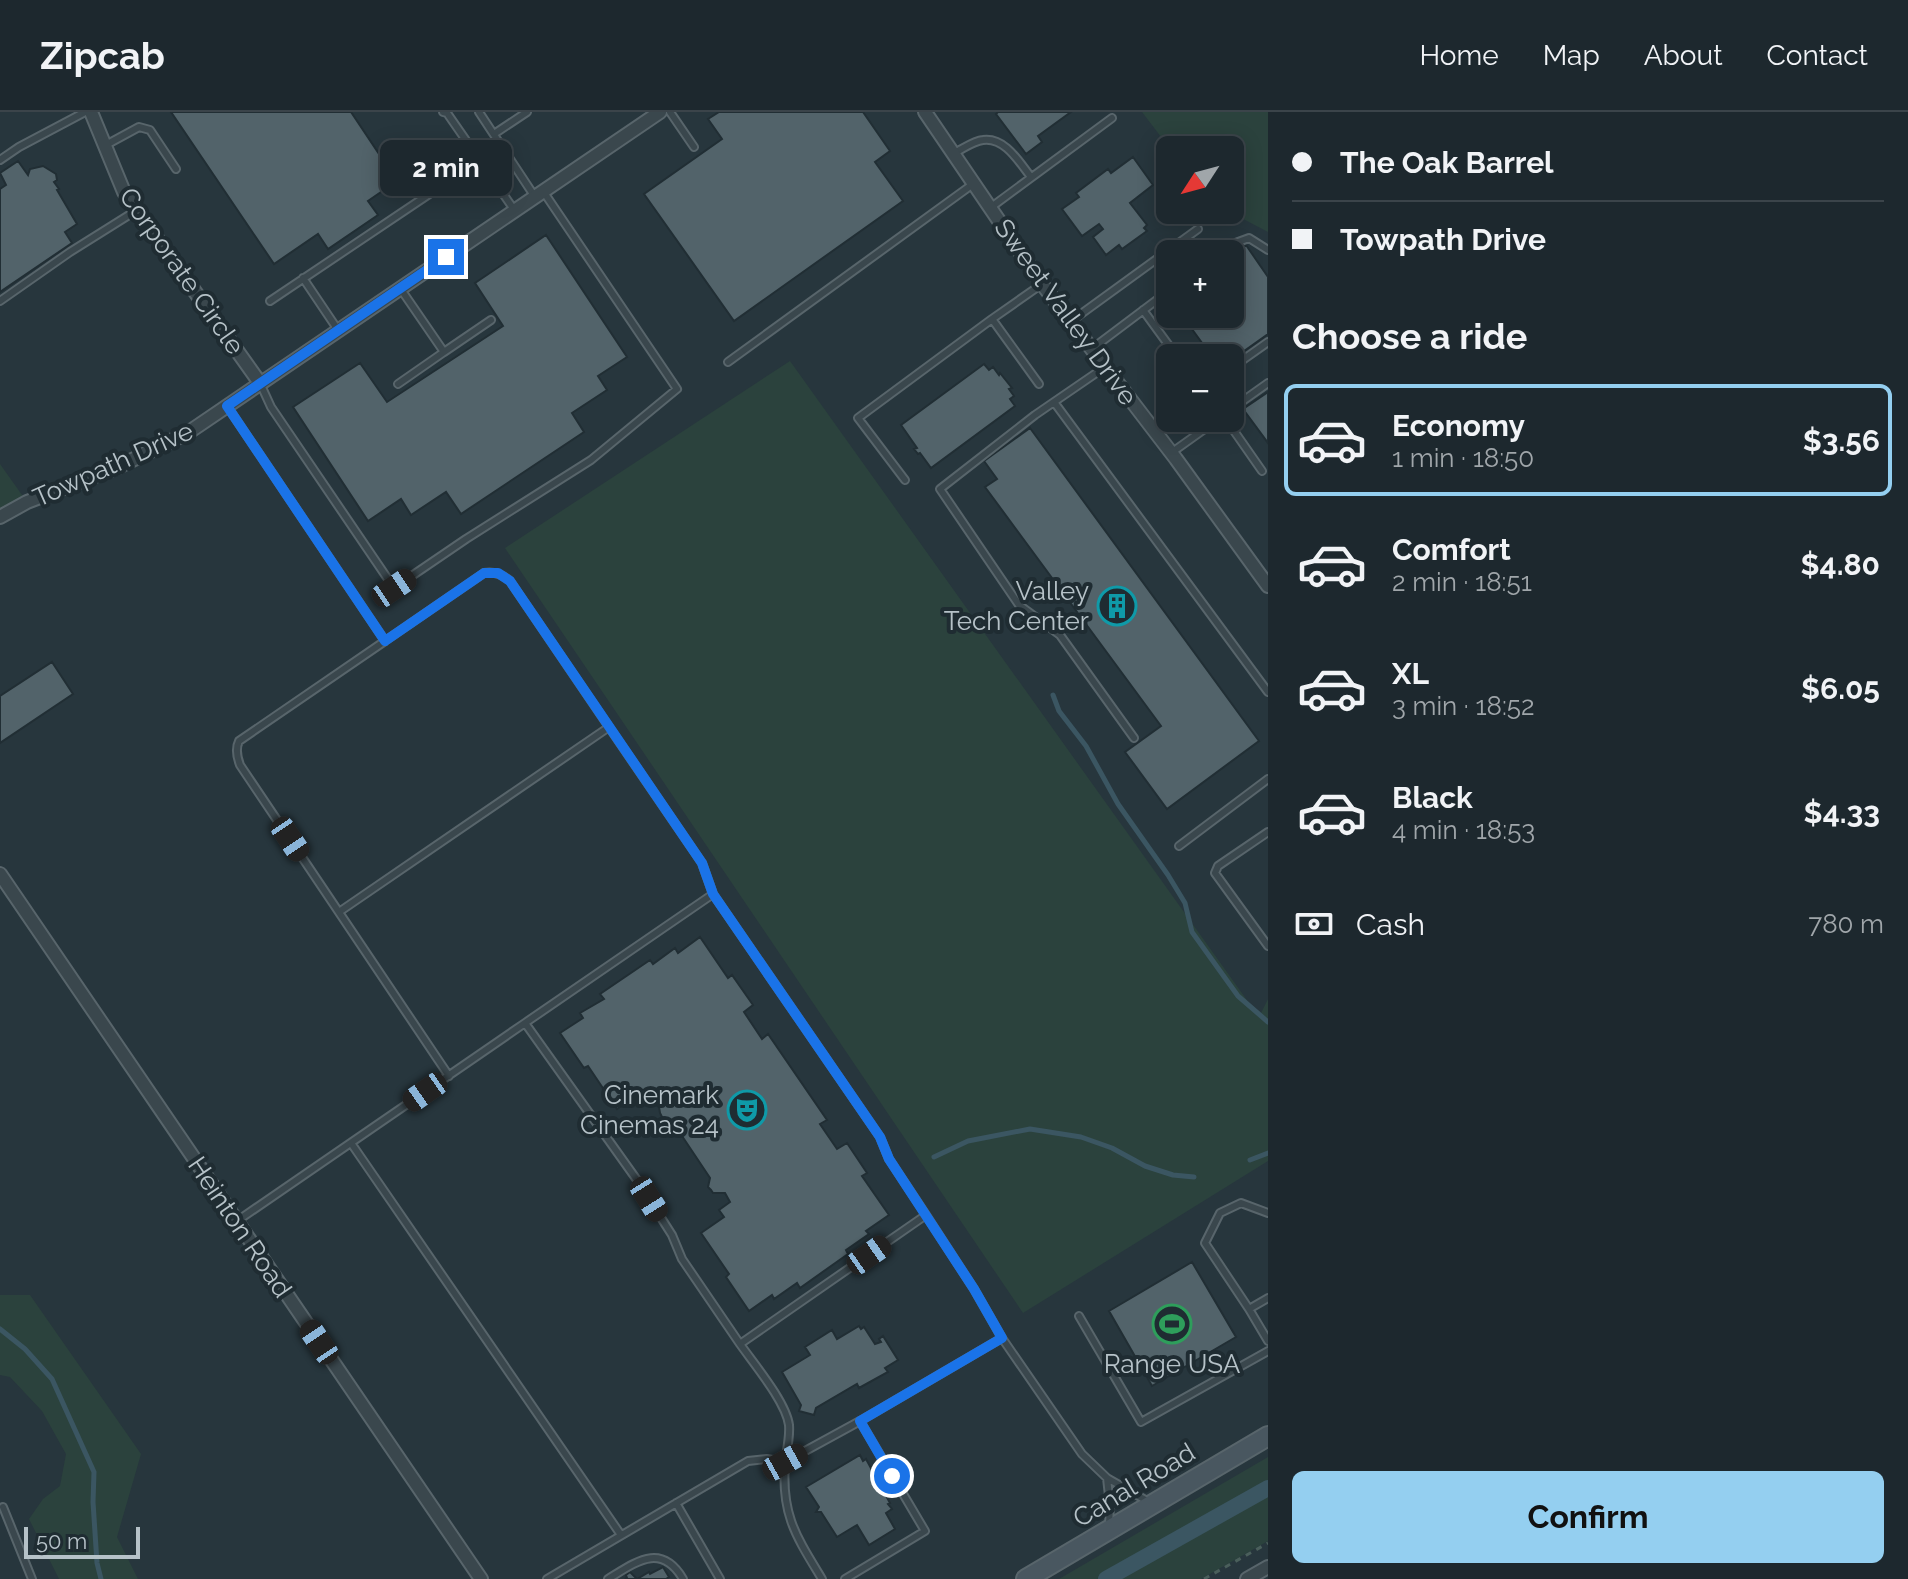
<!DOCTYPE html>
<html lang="en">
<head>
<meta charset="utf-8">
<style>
	:root { --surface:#1d282e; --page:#2a343a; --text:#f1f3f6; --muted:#a0a6aa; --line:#3b444a; --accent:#94cff0 }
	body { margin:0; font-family:Raleway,sans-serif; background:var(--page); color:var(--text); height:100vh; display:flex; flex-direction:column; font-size:30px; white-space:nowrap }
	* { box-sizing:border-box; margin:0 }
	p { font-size:26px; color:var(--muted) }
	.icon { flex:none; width:44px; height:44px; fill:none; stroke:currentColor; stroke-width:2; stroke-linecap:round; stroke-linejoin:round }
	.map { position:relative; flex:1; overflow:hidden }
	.details { display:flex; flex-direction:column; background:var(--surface); width:640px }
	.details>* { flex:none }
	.top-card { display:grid; align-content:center; height:176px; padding:0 24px; background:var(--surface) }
	.needle { width:52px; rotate:234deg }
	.controls { position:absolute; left:1156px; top:24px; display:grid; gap:16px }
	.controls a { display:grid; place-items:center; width:88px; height:88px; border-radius:12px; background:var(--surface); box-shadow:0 4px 20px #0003,0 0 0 2px var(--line); font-size:40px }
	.scale { position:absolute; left:24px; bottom:20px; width:116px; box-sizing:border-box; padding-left:8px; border:4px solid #b6c2c8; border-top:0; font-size:22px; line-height:28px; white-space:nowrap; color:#b6c2c8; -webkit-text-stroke:6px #1f2c32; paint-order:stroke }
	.end { position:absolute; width:36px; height:36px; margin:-18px; border:10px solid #1a73e8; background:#fff; box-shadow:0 0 0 4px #fff }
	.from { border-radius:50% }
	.bubble { position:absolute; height:56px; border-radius:12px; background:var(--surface); box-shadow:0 4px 20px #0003,0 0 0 2px var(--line); font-size:26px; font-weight:700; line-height:56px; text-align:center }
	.car { position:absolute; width:24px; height:48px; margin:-24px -12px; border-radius:10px; box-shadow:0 0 6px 2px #0007; background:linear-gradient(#222 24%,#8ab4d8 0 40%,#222 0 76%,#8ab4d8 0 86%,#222 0) }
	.top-card b { display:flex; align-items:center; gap:28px; height:76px; font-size:30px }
	.top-card b+b { border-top:2px solid var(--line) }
	.top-card i { width:20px; height:20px; background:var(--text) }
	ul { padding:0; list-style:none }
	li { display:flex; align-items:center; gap:24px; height:112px; margin:0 16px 12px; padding:0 8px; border:4px solid transparent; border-radius:12px }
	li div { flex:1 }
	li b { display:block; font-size:30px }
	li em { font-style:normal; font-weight:700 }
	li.selected { border-color:var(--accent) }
	li>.icon { width:72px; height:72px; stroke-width:1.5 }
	h2 { padding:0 24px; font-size:36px; line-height:96px }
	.pay { display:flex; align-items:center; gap:20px; height:88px; padding:0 24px; font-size:30px }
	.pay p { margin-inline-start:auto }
	.cta { display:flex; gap:16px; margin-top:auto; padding:16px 24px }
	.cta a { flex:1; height:92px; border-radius:12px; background:var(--accent); color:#111; font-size:32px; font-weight:700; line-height:92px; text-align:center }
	header { display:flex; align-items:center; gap:48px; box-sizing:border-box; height:112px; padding:0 40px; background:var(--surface); border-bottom:2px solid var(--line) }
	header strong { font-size:38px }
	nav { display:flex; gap:44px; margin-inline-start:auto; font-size:28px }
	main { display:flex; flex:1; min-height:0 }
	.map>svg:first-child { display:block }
	.green { fill:#2b423d }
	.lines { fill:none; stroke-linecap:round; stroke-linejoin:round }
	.stream { stroke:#3b5662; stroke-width:5 }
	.canal { stroke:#3b5662; stroke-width:16 }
	.building { fill:#52636a; stroke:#212e34; stroke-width:2 }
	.lane-casing { stroke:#58656b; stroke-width:10 }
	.street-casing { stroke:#58656b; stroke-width:16 }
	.secondary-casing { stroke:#58656b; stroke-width:22 }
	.path { stroke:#4a5f5b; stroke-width:3; stroke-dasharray:6 6; stroke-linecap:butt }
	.lane { stroke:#3a474d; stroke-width:6 }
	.street { stroke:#3a474d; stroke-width:12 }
	.secondary { stroke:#495760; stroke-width:18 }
	.route { stroke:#1a73e8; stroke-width:10 }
	.labels { text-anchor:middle; stroke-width:8; stroke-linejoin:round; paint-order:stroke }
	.street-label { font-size:26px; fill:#b6c2c8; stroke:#1f2c32 }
	.poi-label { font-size:26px; fill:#b6c2c8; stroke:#1f2c32; text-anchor:end }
</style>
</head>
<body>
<header>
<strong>Zipcab</strong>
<nav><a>Home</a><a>Map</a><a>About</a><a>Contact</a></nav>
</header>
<main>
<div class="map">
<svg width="1268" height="1467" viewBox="0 0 1268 1467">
	<rect width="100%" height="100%" fill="#27363d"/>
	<!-- green -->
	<path class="green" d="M1142 0H1268V120L1226 98H1230V38H1171Z
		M790 249 1259 905 1268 887V1049L1023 1201 505 436Z
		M0 352 27 390 0 405Z
		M0 1183H30L141 1342 117 1425 138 1467H59L29 1407 43 1387 60 1374 66 1342 42 1299 10 1265 0 1263Z
		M1268 1345V1429L1201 1467H1059Z"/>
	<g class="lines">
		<!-- stream -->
		<path class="stream" d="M1053 583 1059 599 1086 634 1118 692 1168 763 1185 791 1192 820 1238 884 1268 910
			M934 1045 968 1029 1030 1017 1081 1025 1112 1036 1145 1054 1173 1063 1194 1065
			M1250 1048 1268 1041
			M0 1217 25 1237 52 1267 94 1360 93 1390 97 1451 101 1467"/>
		<!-- canal -->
		<path class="canal" d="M1106 1467 1268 1376"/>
	</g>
	<!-- building -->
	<path class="building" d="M171 0H351L397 69 368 89 378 103 328 137 318 122 274 152Z
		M719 0H863L890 39 875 50 903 89 734 209 644 82 722 27 708 7Z
		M998 0H1071L1038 24 1042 30 1026 42 996 2Z
		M1133 45 1153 73 1130 91 1147 113 1144 116 1147 119 1122 137 1119 133 1106 143 1093 125 1103 117 1099 112 1082 124 1062 97 1079 85 1076 81 1108 57 1111 61Z
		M18 49 28 63 30 57 43 54 56 62 57 68 54 70 59 77 57 78 77 112 65 120 72 131 0 180V77L6 73 0 61Z
		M546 123 627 245 598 264 607 278 572 301 584 320 461 402 446 380 411 403 401 387 368 409 293 295 360 251 387 290 503 214 475 171Z
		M1246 133 1268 165V222L1230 249V246H1213L1181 202H1230V145Z
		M984 252 989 258 993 255 999 263 1000 261 1012 276 1009 277 1014 284 1010 287 1015 294 931 356 920 341 918 342 914 337 917 336 901 313Z
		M1268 280V331L1243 297Z
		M1030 316 1259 629 1167 697 1125 640 1161 614 985 375 997 367 984 349Z
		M52 550 73 582 0 631V584Z
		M700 825 728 866 732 863 753 893 744 900 762 927 768 922 827 1008 820 1012 837 1037 847 1031 867 1061 862 1064 889 1103 866 1119 869 1122 846 1138 848 1142 800 1176 797 1171 774 1187 772 1183 749 1199 726 1165 729 1162 701 1121 724 1105 719 1098 730 1090 725 1081H713L711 1078 708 1075 710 1066 672 1009 662 1005 660 1001 659 995 663 990 655 979 644 987 640 981 617 997 588 954 584 956 560 921 583 906 580 901 604 887 600 882 650 848 653 852 675 836 678 841Z
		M1192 1150 1236 1225 1152 1274 1109 1199Z
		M859 1214 861 1217 864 1215 875 1232 881 1230 879 1227 883 1224 898 1248 885 1256 888 1260 859 1276 857 1272 816 1296 814 1303 799 1299 801 1293 782 1260 810 1243 805 1235 832 1218 837 1227Z
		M860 1343 863 1349 866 1347 890 1391 888 1392 892 1397 886 1401 895 1417 869 1433 857 1413 837 1425 821 1400H816L819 1395 806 1375Z
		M663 1455 669 1465 666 1467H625L627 1466 626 1463 630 1460 637 1467 649 1460 650 1462Z"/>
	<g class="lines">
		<!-- lane casing -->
		<g class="lane-casing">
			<path id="lane" d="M443 0 447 1 515 99
				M479 0 535 85
				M670 0 694 35
				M494 22 527 0
				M104 34 139 15 150 18 176 57
				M954 41C963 37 973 29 983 28 1005 25 1019 50 1031 65
				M0 48 19 35 85 0
				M990 96 1112 6
				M1218 142 1230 133 1249 126 1268 138
				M303 166 338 218
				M0 189 70 140 137 98
				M270 189 480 48
				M1143 198 1178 246
				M992 207 1039 272
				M1070 210 1198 117
				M1093 236 1170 178
				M444 240 491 208
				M728 250 973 72
				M1105 255 1035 303 940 377 1019 493 1060 523 1134 626
				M1230 257 1268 230
				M260 271 271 295 394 476 466 427 591 348 677 277 543 79
				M398 272 444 240 400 176
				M1054 290 1268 580
				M227 294 385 529 239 629C235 637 237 645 240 653L449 964
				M1230 298 1268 271
				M1225 306 1262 359
				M1151 315 1170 301
				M1171 341 1220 306
				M905 368 858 306 992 207 1042 172
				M1268 720 1218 754 1215 761 1268 834
				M1179 734 1268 667
				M713 782 880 1025 889 1047 926 1103
				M339 800 609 615 510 469C503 463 494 459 484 461L385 529
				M525 911 713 782 702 751 609 615
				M351 1031 621 1423
				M1268 1101 1241 1091 1220 1101 1205 1131 1249 1197 1268 1186
				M237 1109 525 911 637 1068 672 1123 682 1147 740 1232
				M1249 1197 1268 1229
				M1079 1204 1141 1310 1268 1239
				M860 1309 1002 1226 1082 1342 1107 1366 1149 1390
				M785 1350C787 1338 790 1325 789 1313 786 1290 754 1252 740 1232L926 1103 974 1177 1002 1226
				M785 1350 860 1309 925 1419 845 1467
				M1107 1366 1110 1393 1109 1414
				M676 1391 720 1467
				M3 1395 32 1467
				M547 1467 748 1349 767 1347 785 1350C781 1403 796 1424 822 1467
				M608 1467C636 1450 661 1430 683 1467"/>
		</g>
		<!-- street casing -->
		<g class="street-casing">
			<path id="street" d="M91 0 124 80 260 271
				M925 0 1042 172 1176 347 1268 474
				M0 405 27 390 118 355 189 320 660 0
				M0 762 481 1467
				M1247 1467 1268 1455"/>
		</g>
		<!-- secondary casing -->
		<g class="secondary-casing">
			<path id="secondary" d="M1026 1467 1268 1324"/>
		</g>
		<!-- path -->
		<path class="path" d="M1204 1467 1268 1431"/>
		<!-- lane -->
		<use href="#lane" class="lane"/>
		<!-- street -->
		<use href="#street" class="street"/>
		<!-- secondary -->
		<use href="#secondary" class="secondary"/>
	</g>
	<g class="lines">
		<!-- route -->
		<path class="route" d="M446 145 227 294 385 529 484 461H498L510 469 702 751 713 782 880 1025 889 1047 974 1177 1002 1226 860 1309 892 1364"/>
	</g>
	<!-- icons -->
	<defs>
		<g id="building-ring" transform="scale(2)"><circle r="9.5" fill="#1f2c32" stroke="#0f9aa8" stroke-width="1.5"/><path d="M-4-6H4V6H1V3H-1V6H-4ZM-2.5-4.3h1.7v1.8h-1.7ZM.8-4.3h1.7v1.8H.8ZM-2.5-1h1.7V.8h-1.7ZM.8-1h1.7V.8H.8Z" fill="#0f9aa8"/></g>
		<g id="theatre-ring" transform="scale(2)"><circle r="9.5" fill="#1f2c32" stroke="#0f9aa8" stroke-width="1.5"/><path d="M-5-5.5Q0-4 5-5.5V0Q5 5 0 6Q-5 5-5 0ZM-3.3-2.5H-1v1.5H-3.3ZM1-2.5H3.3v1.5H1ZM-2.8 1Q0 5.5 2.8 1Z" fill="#0f9aa8"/></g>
		<g id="stadium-ring" transform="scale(2)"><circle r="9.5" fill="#1f2c32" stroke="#2e9e5b" stroke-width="1.5"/><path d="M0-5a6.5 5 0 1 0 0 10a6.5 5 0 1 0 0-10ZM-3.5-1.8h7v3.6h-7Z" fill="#2e9e5b"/></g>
	</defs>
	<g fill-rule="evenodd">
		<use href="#building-ring" x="1117" y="494"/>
		<use href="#theatre-ring" x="747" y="998"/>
		<use href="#stadium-ring" x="1172" y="1212"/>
	</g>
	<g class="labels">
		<!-- street labels -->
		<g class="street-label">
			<text transform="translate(182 159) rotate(55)" y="9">Corporate Circle</text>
			<text transform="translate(1066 200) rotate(54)" y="9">Sweet Valley Drive</text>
			<text transform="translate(113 352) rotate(-24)" y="9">Towpath Drive</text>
			<text transform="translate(240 1115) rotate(56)" y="9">Heinton Road</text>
			<text transform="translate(1134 1373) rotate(-31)" y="9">Canal Road</text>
		</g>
		<!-- poi labels -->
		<g class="poi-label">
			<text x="1089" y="488">Valley<tspan x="1089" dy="30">Tech Center</tspan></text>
			<text x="719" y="992">Cinemark<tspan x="719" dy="30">Cinemas 24</tspan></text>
			<text x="1172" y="1261" text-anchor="middle">Range USA</text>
		</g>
	</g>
</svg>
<div class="controls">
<a><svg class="needle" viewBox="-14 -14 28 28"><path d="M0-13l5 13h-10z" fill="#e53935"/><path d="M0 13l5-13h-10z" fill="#a0a6aa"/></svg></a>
<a>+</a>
<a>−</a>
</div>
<div class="scale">50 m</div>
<i class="end from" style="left:892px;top:1364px"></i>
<i class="end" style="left:446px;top:145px"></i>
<div class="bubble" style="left:380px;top:28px;width:132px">2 min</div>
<i class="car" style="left:394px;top:476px;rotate:56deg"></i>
<i class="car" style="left:290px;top:727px;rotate:146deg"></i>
<i class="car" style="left:425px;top:980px;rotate:235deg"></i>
<i class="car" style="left:649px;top:1087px;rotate:148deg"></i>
<i class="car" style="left:869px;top:1143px;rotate:55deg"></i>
<i class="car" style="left:319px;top:1230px;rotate:326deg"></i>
<i class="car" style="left:785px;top:1350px;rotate:61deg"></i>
</div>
<section class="details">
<div class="top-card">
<b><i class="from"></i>The Oak Barrel</b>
<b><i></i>Towpath Drive</b>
</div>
<h2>Choose a ride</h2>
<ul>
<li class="selected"><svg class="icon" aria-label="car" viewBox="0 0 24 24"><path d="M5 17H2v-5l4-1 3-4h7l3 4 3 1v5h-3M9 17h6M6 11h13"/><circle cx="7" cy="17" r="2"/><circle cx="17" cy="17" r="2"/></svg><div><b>Economy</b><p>1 min · 18:50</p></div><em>$3.56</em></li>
<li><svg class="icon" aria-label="car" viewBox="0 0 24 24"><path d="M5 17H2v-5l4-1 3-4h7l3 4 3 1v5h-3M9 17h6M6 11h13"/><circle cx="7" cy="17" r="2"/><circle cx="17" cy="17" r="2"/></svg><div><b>Comfort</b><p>2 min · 18:51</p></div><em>$4.80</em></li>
<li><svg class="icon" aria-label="car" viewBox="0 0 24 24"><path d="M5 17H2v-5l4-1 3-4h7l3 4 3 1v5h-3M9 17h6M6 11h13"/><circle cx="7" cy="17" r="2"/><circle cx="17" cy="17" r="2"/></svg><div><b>XL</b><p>3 min · 18:52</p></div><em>$6.05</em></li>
<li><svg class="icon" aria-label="car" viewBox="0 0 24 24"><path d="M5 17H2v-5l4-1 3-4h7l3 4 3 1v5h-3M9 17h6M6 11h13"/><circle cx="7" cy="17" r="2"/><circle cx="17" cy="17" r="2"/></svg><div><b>Black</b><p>4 min · 18:53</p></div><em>$4.33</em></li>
</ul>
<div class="pay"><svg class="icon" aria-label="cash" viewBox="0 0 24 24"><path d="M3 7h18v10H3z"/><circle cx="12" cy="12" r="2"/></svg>Cash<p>780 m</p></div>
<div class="cta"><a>Confirm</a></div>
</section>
</main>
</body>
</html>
